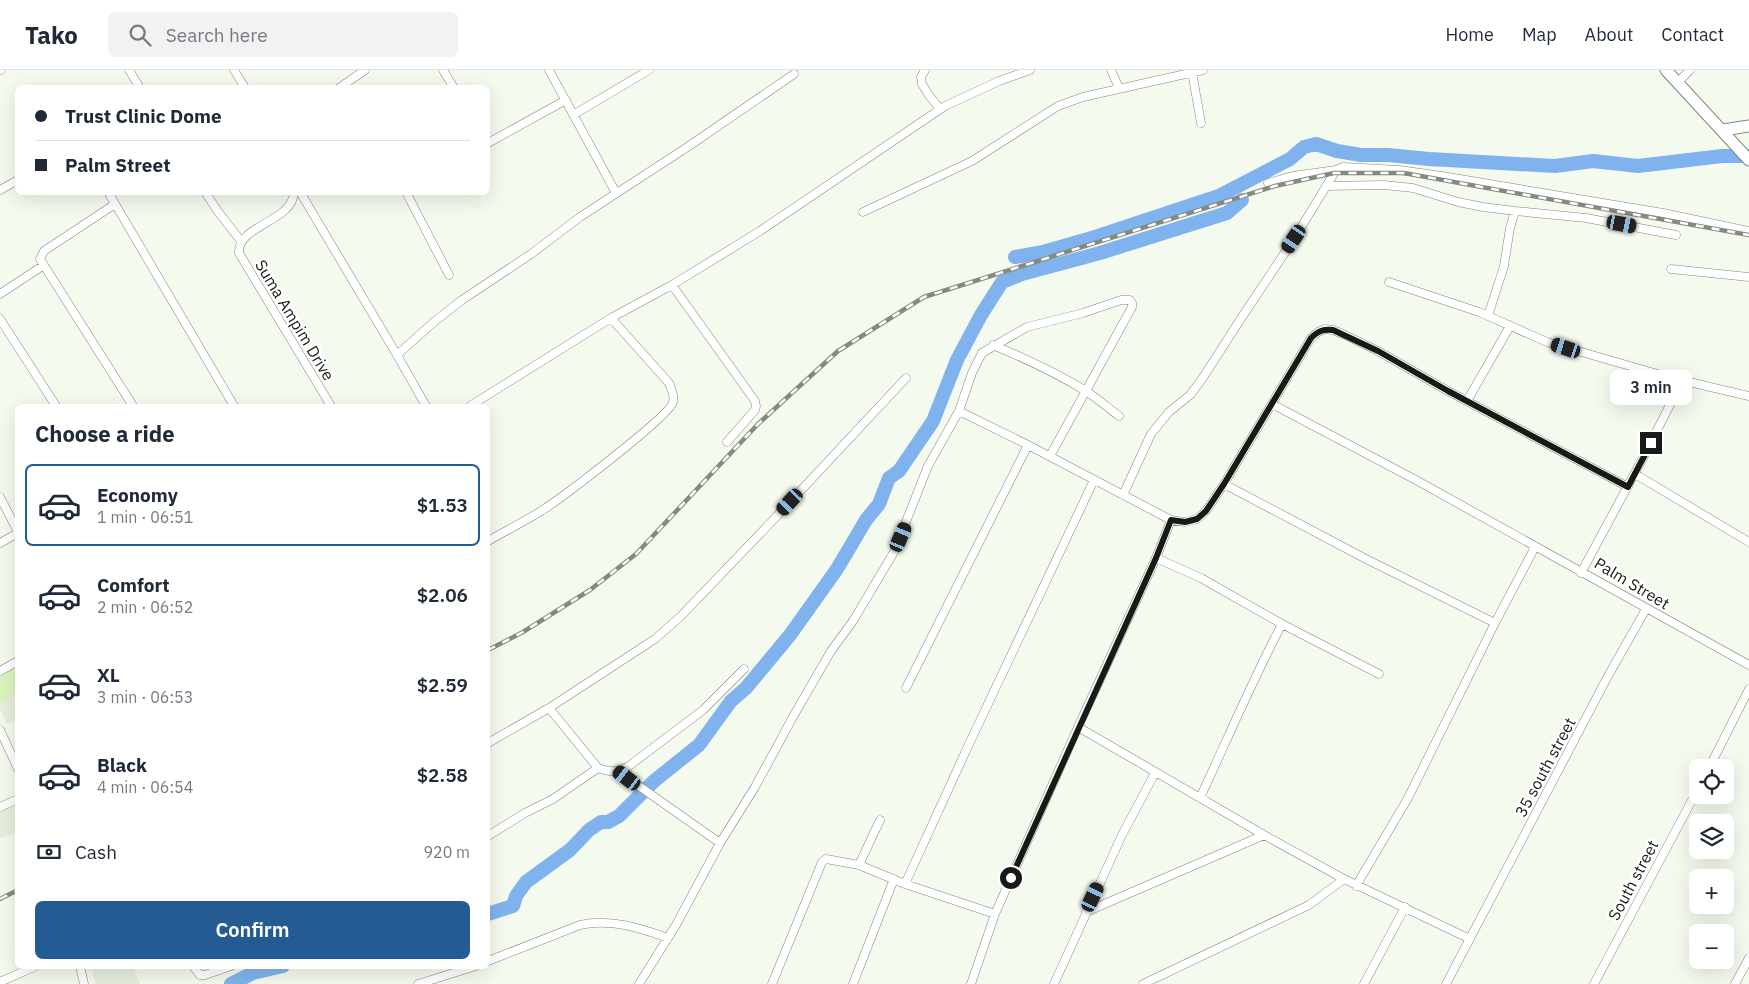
<!DOCTYPE html>
<html lang="en">
<head>
<meta charset="utf-8">
<style>
	:root { --surface:#fff; --page:#f2f2f3; --text:#1f2937; --muted:#747a83; --line:#e0e1e3; --accent:#255b93 }
	body { margin:0; font-family:"IBM Plex Sans",sans-serif; background:var(--page); color:var(--text); height:100vh; display:flex; flex-direction:column; font-size:19px; white-space:nowrap }
	* { box-sizing:border-box; margin:0 }
	p { font-size:16px; color:var(--muted) }
	.icon { flex:none; width:28px; height:28px; fill:none; stroke:currentColor; stroke-width:2; stroke-linecap:round; stroke-linejoin:round }
	.map { position:relative; flex:1; overflow:hidden }
	.details { position:absolute; left:15px; top:334px; width:475px; height:565px; display:flex; flex-direction:column; background:var(--surface); border-radius:8px; box-shadow:0 5px 20px #0002 }
	.details>* { flex:none }
	.top-card { position:absolute; left:15px; top:15px; width:475px; height:110px; border-radius:8px; box-shadow:0 5px 20px #0002; display:grid; align-content:center; height:110px; padding:0 20px; background:var(--surface) }
	.controls { position:absolute; left:1689px; top:689px; display:grid; gap:10px }
	.controls a { display:grid; place-items:center; width:45px; height:45px; border-radius:8px; background:var(--surface); box-shadow:0 5px 20px #0002; font-size:25px }
	.end { position:absolute; width:22px; height:22px; margin:-11px; border:6px solid #181a16; background:#fff; box-shadow:0 0 0 2px #fff }
	.from { border-radius:50% }
	.bubble { position:absolute; height:35px; border-radius:8px; background:var(--surface); box-shadow:0 5px 20px #0002; font-size:16px; font-weight:600; line-height:35px; text-align:center }
	.car { position:absolute; width:15px; height:30px; margin:-15px -8px; border-radius:6px; box-shadow:0 0 4px 1px #0007; background:linear-gradient(#222 24%,#8ab4d8 0 40%,#222 0 76%,#8ab4d8 0 86%,#222 0) }
	.top-card b { display:flex; align-items:center; gap:18px; height:48px; font-size:19px }
	.top-card b+b { border-top:1px solid var(--line) }
	.top-card i { width:12px; height:12px; background:var(--text) }
	ul { padding:0; list-style:none }
	li { display:flex; align-items:center; gap:15px; height:82px; margin:0 10px 8px; padding:0 10px; border:2px solid transparent; border-radius:8px }
	li div { flex:1 }
	li b { display:block; font-size:19px }
	li em { font-style:normal; font-weight:600 }
	li.selected { border-color:var(--accent) }
	li>.icon { width:45px; height:45px; stroke-width:1.5 }
	h2 { padding:0 20px; font-size:22px; line-height:60px }
	.pay { display:flex; align-items:center; gap:12px; height:55px; padding:0 20px; font-size:19px }
	.pay p { margin-inline-start:auto }
	.cta { display:flex; gap:10px; margin-top:auto; padding:10px 20px }
	.cta a { flex:1; height:58px; border-radius:8px; background:var(--accent); color:#fff; font-size:20px; font-weight:600; line-height:58px; text-align:center }
	header { display:flex; align-items:center; gap:30px; box-sizing:border-box; height:70px; padding:0 25px; background:var(--surface); border-bottom:1px solid var(--line) }
	header strong { font-size:24px }
	nav { display:flex; gap:28px; margin-inline-start:auto; font-size:18px }
	.search { width:350px; height:45px; background:var(--page); display:flex; align-items:center; gap:12px; box-sizing:border-box; padding:0 18px; border-radius:8px; color:var(--muted); font-size:19px }
	.map>svg:first-child { display:block }
	.built { fill:#e6efdc }
	.green { fill:#dbf4be }
	.lines { fill:none; stroke-linecap:round; stroke-linejoin:round }
	.stream { stroke:#6185ac; stroke-width:2.5 }
	.river { stroke:#80b3ed; stroke-width:14 }
	.street-casing { stroke:#81877c; stroke-width:9 }
	.secondary-casing { stroke:#81877c; stroke-width:13 }
	.street { stroke:#fff; stroke-width:8 }
	.secondary { stroke:#fff; stroke-width:11 }
	.rail-casing { stroke:#858981; stroke-width:4.5 }
	.rail { stroke:#fff; stroke-width:2.5; stroke-dasharray:8; stroke-linecap:butt }
	.route { stroke:#181a16; stroke-width:6 }
	.labels { text-anchor:middle; stroke-width:5; stroke-linejoin:round; paint-order:stroke }
	.street-label { font-size:16px; fill:#181a16; stroke:#fff }
</style>
</head>
<body>
<header>
<strong>Tako</strong>
<div class="search"><svg class="icon" aria-label="search" viewBox="0 0 24 24"><circle cx="10" cy="10" r="6"/><path d="M15 15l6 6"/></svg>Search here</div>
<nav><a>Home</a><a>Map</a><a>About</a><a>Contact</a></nav>
</header>
<div class="map">
<svg width="1749" height="914" viewBox="0 0 1749 914">
	<rect width="100%" height="100%" fill="#f5faee"/>
	<!-- built -->
	<path class="built" d="M17 595V649L7 654 0 639V605Z
		M17 732V763L0 768V739Z
		M91 896H133L140 914H95Z"/>
	<!-- green -->
	<path class="green" d="M15 598 17 605V623L0 633V607Z"/>
	<g class="lines">
		<!-- stream -->
		<path class="stream" d="M1240 114 1246 118"/>
		<!-- river -->
		<path class="river" d="M1015 187 1043 182 1095 167 1219 126 1290 89 1304 77 1316 74 1337 81 1361 85H1388L1429 89 1555 96 1593 91 1638 96 1722 86H1749
			M488 844 513 836 516 826 526 812 570 780 589 760 601 752H608L619 746 654 711 699 675 731 631 746 618 790 565 837 499 866 450 879 434 889 408 899 401 933 351 957 290 981 245 1002 212 1022 204 1100 183 1227 143 1242 130
			M231 914 253 903 283 896"/>
		<!-- street casing -->
		<g class="street-casing">
			<path id="street" d="M0 0H1
				M129 0 140 18
				M234 0 245 18
				M443 0 454 18
				M549 0 616 123
				M925 0 921 7 922 14 928 24 940 39
				M1111 0 1119 18
				M1192 2 1201 53
				M1678 12 1690 0
				M339 18 365 0
				M573 45 649 0
				M488 73 566 30
				M1268 113 1293 106 1336 100 1343 97 1399 100 1442 106 1663 143 1749 161
				M1326 116 1384 115 1413 118 1458 132 1483 137 1515 141 1586 148 1676 165
				M0 120 18 110
				M108 122 234 336
				M205 122 219 143 241 171
				M294 122C293 152 237 155 239 183L331 336
				M300 122 397 285 426 336
				M406 122 449 205
				M115 134 44 181 40 189 133 336
				M863 142 972 91 1058 36 1083 27 1203 0
				M1671 199 1749 207
				M1389 212 1479 242 1547 272 1668 307 1749 326
				M672 215 755 331 756 336 755 340 727 372
				M0 224 44 195
				M1488 246 1504 196 1510 158 1515 141
				M0 249 56 336
				M993 275C1024 288 1055 302 1084 320 1096 327 1107 337 1119 346
				M397 285 435 251 462 230 531 184 580 147 689 76 794 4
				M1467 331 1510 256
				M1272 334 1416 410 1749 595
				M470 336 611 248 672 215 760 161 945 36 999 11 1030 0
				M959 341 1028 375 1171 450 1185 452 1197 449 1206 441 1224 414 1311 268 1318 262 1325 259 1333 260 1345 265 1378 281 1448 321 1628 417
				M1635 404 1749 472
				M1224 414 1368 490 1495 553
				M1123 425 1151 364 1169 342 1190 325 1202 309 1242 247 1294 169 1336 100
				M0 427 18 462
				M488 471C505 461 524 452 541 441 559 430 670 346 673 332 675 326 671 319 669 313L611 248
				M0 473 18 463
				M1156 488 1201 508 1282 554 1379 604
				M1581 503 1644 386 1682 311
				M0 601 18 591
				M906 618 1028 375
				M549 638 598 698
				M1078 657 1264 765 1344 809 1470 869
				M0 660 18 699
				M488 673 549 638 655 569 681 546 777 446 906 308
				M1709 698 1749 619
				M619 702 720 773
				M1200 728C1227 670 1252 611 1282 554
				M0 737 18 729
				M488 766 525 743 553 729 598 698C611 703 617 702 629 696L703 640 744 599
				M859 795 880 750
				M905 814 970 672 1094 410
				M1356 816 1408 728 1495 553 1535 477
				M1086 842 1264 765
				M488 891 580 855C610 848 640 858 668 868
				M80 896 84 914
				M193 896 200 905H205L231 896
				M0 912 36 896
				M418 914 476 896
				M639 914 676 855 720 773 755 717 794 645 831 581 853 551 894 482 928 396 959 341 972 303 982 283 1027 257 1083 243 1121 230H1130L1132 233V237L1050 386
				M772 914 822 792 826 789 859 795 905 814 995 844
				M853 914 894 809
				M971 914 995 844 1078 657 1156 488 1171 450
				M1054 914 1122 765 1155 703
				M1143 914 1309 835 1344 809
				M1364 914 1405 837
				M1446 914 1608 606 1646 539
				M1594 914 1698 719
				M1735 914 1749 888"/>
		</g>
		<!-- secondary casing -->
		<g class="secondary-casing">
			<path id="secondary" d="M1666 0 1749 90
				M1723 60 1749 56"/>
		</g>
		<!-- street -->
		<use href="#street" class="street"/>
		<!-- secondary -->
		<use href="#secondary" class="secondary"/>
		<!-- rail casing -->
		<g class="rail-casing">
			<path id="rail" d="M488 580 523 562 590 520 636 484 758 354 838 281 924 227 1275 116 1334 103H1404L1749 165
				M0 829 18 820"/>
		</g>
		<!-- rail -->
		<use href="#rail" class="rail"/>
	</g>
	<g class="lines">
		<!-- route -->
		<path class="route" d="M1011 808 1156 488 1171 450 1185 452 1197 449 1206 441 1224 414 1311 268C1318 261 1323 259 1333 260L1378 281 1448 321 1628 417 1651 373"/>
	</g>
	<g class="labels">
		<!-- street labels -->
		<g class="street-label">
			<text transform="translate(295 250) rotate(59)" y="6">Suma Ampim Drive</text>
			<text transform="translate(1632 513) rotate(31)" y="6">Palm Street</text>
			<text transform="translate(1545 697) rotate(-62)" y="6">35 south street</text>
			<text transform="translate(1633 810) rotate(-62)" y="6">South street</text>
		</g>
	</g>
</svg>
<div class="controls">
<a><svg class="icon" aria-label="locate" viewBox="0 0 24 24"><circle cx="12" cy="12" r="6"/><path d="M12 2v4M12 18v4M2 12h4M18 12h4"/></svg></a>
<a><svg class="icon" aria-label="layers" viewBox="0 0 24 24"><path d="M12 4l9 5-9 5-9-5zM3 14l9 5 9-5"/></svg></a>
<a>+</a>
<a>−</a>
</div>
<i class="end from" style="left:1011px;top:808px"></i>
<i class="end" style="left:1651px;top:373px"></i>
<div class="bubble" style="left:1610px;top:300px;width:82px">3 min</div>
<i class="car" style="left:1622px;top:154px;rotate:101deg"></i>
<i class="car" style="left:1294px;top:169px;rotate:214deg"></i>
<i class="car" style="left:1566px;top:278px;rotate:288deg"></i>
<i class="car" style="left:790px;top:432px;rotate:223deg"></i>
<i class="car" style="left:901px;top:467px;rotate:23deg"></i>
<i class="car" style="left:627px;top:708px;rotate:307deg"></i>
<i class="car" style="left:1093px;top:827px;rotate:25deg"></i>
<div class="top-card">
<b><i class="from"></i>Trust Clinic Dome</b>
<b><i></i>Palm Street</b>
</div>
<section class="details">
<h2>Choose a ride</h2>
<ul>
<li class="selected"><svg class="icon" aria-label="car" viewBox="0 0 24 24"><path d="M5 17H2v-5l4-1 3-4h7l3 4 3 1v5h-3M9 17h6M6 11h13"/><circle cx="7" cy="17" r="2"/><circle cx="17" cy="17" r="2"/></svg><div><b>Economy</b><p>1 min · 06:51</p></div><em>$1.53</em></li>
<li><svg class="icon" aria-label="car" viewBox="0 0 24 24"><path d="M5 17H2v-5l4-1 3-4h7l3 4 3 1v5h-3M9 17h6M6 11h13"/><circle cx="7" cy="17" r="2"/><circle cx="17" cy="17" r="2"/></svg><div><b>Comfort</b><p>2 min · 06:52</p></div><em>$2.06</em></li>
<li><svg class="icon" aria-label="car" viewBox="0 0 24 24"><path d="M5 17H2v-5l4-1 3-4h7l3 4 3 1v5h-3M9 17h6M6 11h13"/><circle cx="7" cy="17" r="2"/><circle cx="17" cy="17" r="2"/></svg><div><b>XL</b><p>3 min · 06:53</p></div><em>$2.59</em></li>
<li><svg class="icon" aria-label="car" viewBox="0 0 24 24"><path d="M5 17H2v-5l4-1 3-4h7l3 4 3 1v5h-3M9 17h6M6 11h13"/><circle cx="7" cy="17" r="2"/><circle cx="17" cy="17" r="2"/></svg><div><b>Black</b><p>4 min · 06:54</p></div><em>$2.58</em></li>
</ul>
<div class="pay"><svg class="icon" aria-label="cash" viewBox="0 0 24 24"><path d="M3 7h18v10H3z"/><circle cx="12" cy="12" r="2"/></svg>Cash<p>920 m</p></div>
<div class="cta"><a>Confirm</a></div>
</section>
</div>
</body>
</html>
